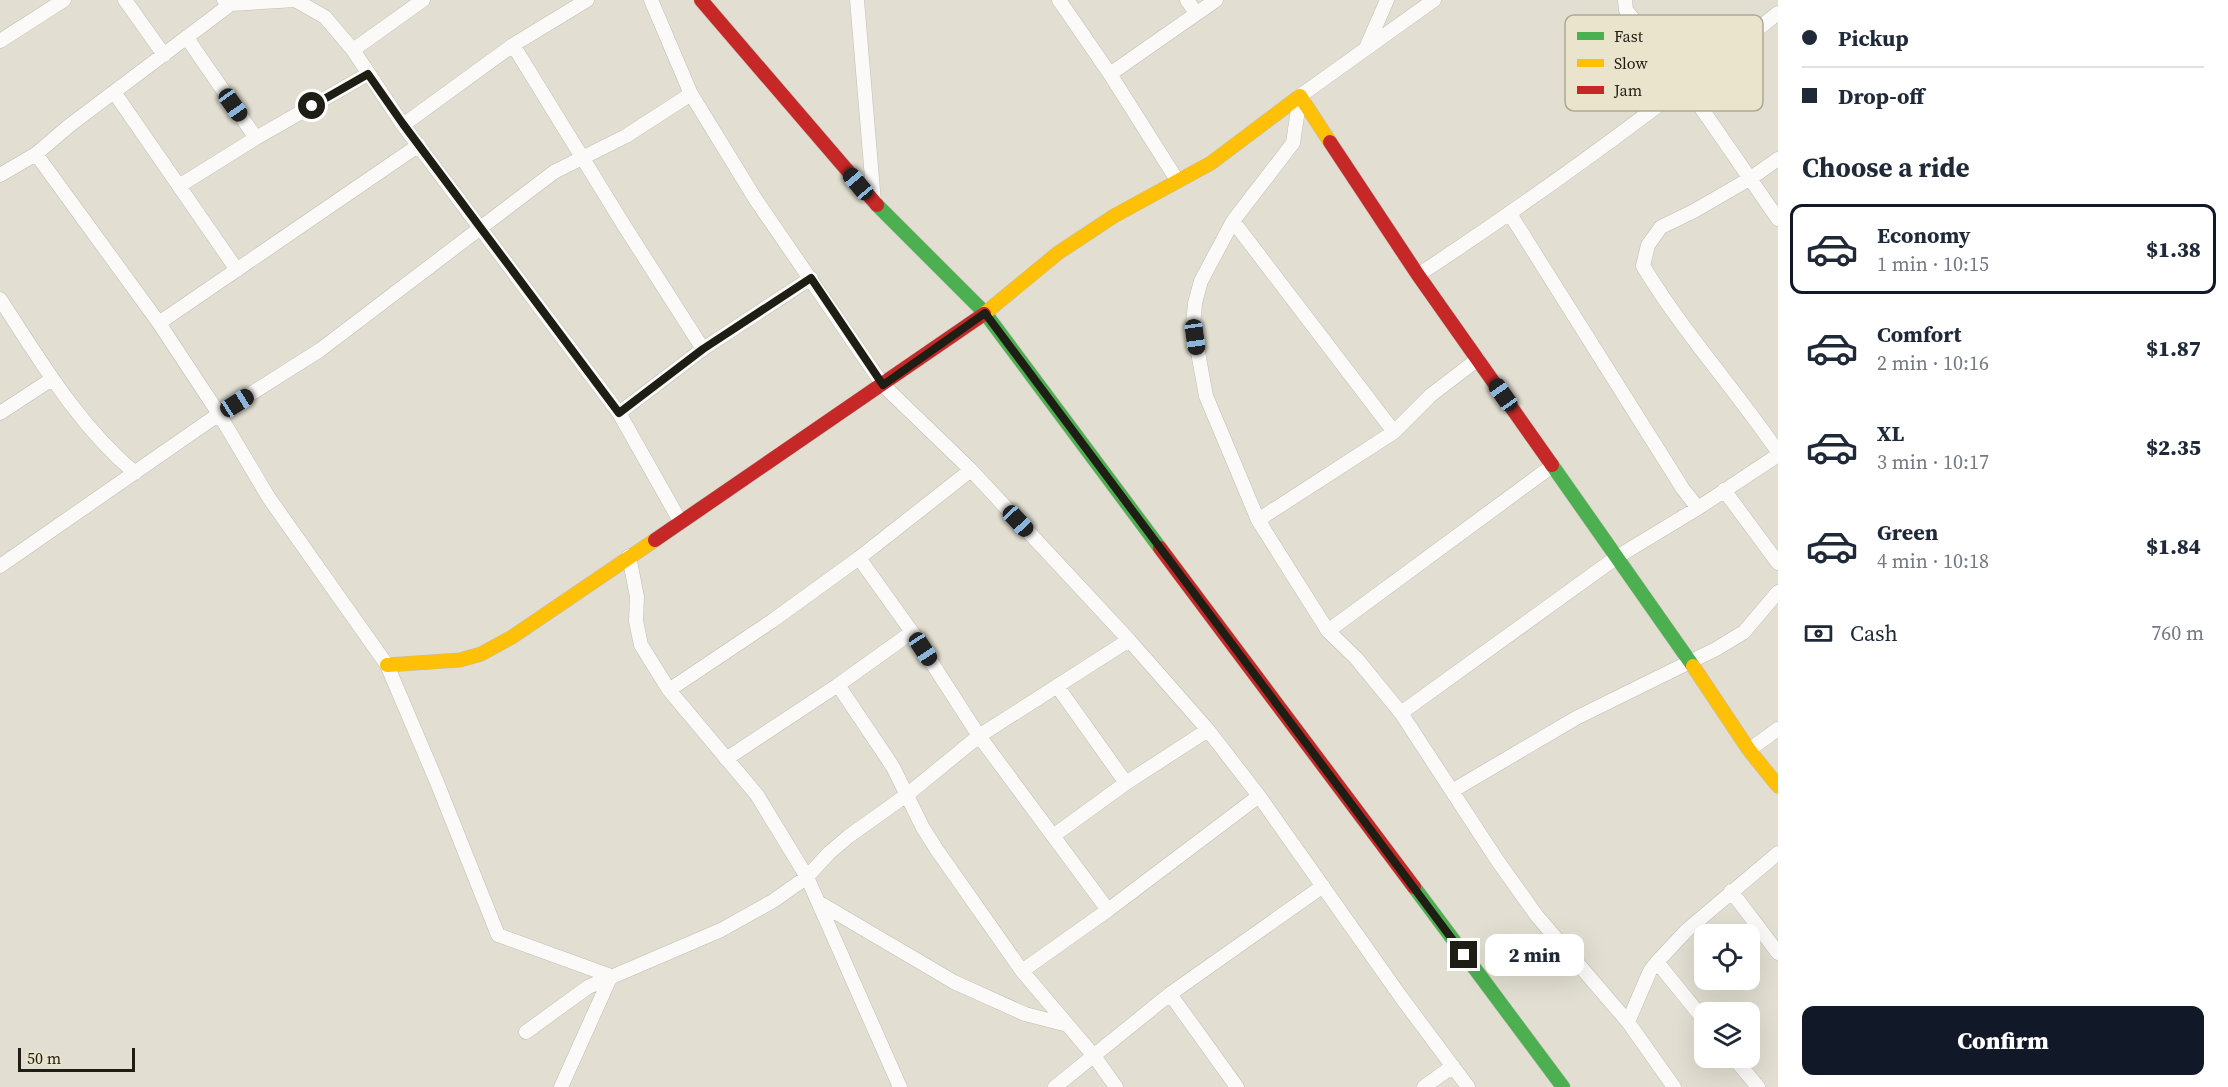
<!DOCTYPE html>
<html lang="en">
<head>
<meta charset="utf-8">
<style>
	:root { --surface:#fff; --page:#f2f2f3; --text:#1f2937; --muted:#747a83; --line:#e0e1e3; --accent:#111827 }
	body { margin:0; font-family:"Source Serif 4",serif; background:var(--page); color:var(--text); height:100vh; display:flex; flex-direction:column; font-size:22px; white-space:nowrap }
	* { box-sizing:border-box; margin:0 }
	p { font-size:20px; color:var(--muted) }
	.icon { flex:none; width:33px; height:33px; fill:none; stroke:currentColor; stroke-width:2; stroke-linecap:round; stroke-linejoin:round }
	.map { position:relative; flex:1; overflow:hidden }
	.drawer { display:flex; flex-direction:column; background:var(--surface); width:450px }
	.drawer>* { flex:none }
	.banner { display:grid; align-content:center; height:132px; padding:0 24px; background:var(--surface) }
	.fabs { position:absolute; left:1694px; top:924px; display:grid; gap:12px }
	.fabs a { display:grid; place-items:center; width:66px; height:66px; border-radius:12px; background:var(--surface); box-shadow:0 6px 24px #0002; font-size:30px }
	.scale { position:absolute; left:18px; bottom:15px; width:117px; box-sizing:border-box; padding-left:6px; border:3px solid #1f1e14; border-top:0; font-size:16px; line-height:21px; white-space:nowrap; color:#1f1e14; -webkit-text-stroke:4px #e9e4cb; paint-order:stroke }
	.end { position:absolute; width:27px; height:27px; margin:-14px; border:8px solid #1f1e14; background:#fff; box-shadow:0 0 0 3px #fff }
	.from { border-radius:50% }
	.bubble { position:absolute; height:42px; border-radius:12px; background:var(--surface); box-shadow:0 6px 24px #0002; font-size:20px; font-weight:800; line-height:42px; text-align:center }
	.car { position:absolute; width:18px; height:36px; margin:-18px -9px; border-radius:8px; box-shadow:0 0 4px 2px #0007; background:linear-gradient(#222 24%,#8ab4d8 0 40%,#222 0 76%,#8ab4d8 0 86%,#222 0) }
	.banner b { display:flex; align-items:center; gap:21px; height:57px; font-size:22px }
	.banner b+b { border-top:2px solid var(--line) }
	.banner i { width:15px; height:15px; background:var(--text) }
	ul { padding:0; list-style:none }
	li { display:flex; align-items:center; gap:18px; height:90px; margin:0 12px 9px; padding:0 12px; border:3px solid transparent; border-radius:12px }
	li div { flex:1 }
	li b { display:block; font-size:22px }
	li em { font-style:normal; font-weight:800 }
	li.active { border-color:var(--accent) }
	li>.icon { width:54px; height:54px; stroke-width:1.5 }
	h2 { padding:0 24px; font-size:27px; line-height:72px }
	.pay { display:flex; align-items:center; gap:15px; height:66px; padding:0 24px; font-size:22px }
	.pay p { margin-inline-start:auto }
	.primary-button { display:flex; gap:12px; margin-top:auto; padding:12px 24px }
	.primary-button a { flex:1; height:69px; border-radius:12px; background:var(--accent); color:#fff; font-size:24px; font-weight:800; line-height:69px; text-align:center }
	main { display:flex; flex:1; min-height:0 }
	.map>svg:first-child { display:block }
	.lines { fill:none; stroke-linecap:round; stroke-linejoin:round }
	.street-casing { stroke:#c0bdb3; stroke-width:15 }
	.fast-casing { stroke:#c0bdb3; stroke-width:15 }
	.slow-casing { stroke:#c0bdb3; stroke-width:15 }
	.jam-casing { stroke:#c0bdb3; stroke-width:15 }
	.street { stroke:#fbfaf8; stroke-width:14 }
	.fast { stroke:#4caf50; stroke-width:14 }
	.slow { stroke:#ffc107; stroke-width:14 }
	.jam { stroke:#c62828; stroke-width:14 }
	.route { stroke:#1f1e14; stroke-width:8 }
	.key { fill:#e9e4cb; stroke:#aca994; stroke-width:1.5 }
	.key-label { font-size:16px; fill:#1f1e14 }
</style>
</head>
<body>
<main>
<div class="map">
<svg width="1778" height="1087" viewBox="0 0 1778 1087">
	<rect width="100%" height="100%" fill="#e2dfd2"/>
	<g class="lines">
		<!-- street casing -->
		<g class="street-casing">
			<path id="street" d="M125 0 164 55
				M224 0 231 4 295 0 325 17 353 50 403 125 619 413 680 521
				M651 0 691 94 756 200 883 385 971 470 1129 640 1208 730 1259 796 1401 997 1468 1087
				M857 0 874 202
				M1059 0 1110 74 1177 180
				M1187 0 1196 13
				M1434 0 1300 96 1293 143 1233 221 1201 281 1195 303 1193 325 1206 396 1258 520 1328 631 1356 658 1401 713 1497 860 1537 916 1628 1022 1674 1087
				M1625 0 1626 10 1686 86 1778 219
				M187 38 256 138
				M0 41 64 0
				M513 45 625 227 703 349
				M1366 48 1387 0
				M353 50 423 0
				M1110 74 1216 0
				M114 92 237 270
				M403 125 513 45 587 0
				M36 154 159 323 219 414
				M1778 159 1751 178 1694 211 1661 227 1648 245 1643 266C1683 332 1735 389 1778 452
				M0 175 36 154 70 125 231 4
				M179 186 256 138 368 74
				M1510 214 1683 489 1698 508
				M1233 221 1394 432
				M1418 275C1543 193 1662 105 1778 13
				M0 299C40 360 78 425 135 473
				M159 323 419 145
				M0 413 52 379
				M619 413 703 349 811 278
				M219 414 269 498 387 665 436 780 498 935 611 976 561 1087
				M1724 490 1778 563
				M1258 520 1394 432 1431 395 1478 359
				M629 556 637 597 636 621 641 645 669 690 757 795 807 877 900 1087
				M859 558 912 632 979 736 1108 910
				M0 566 219 414 320 350 554 172 626 136 691 94
				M1328 631 1552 466
				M838 685 893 767 923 828 937 850 1022 971 1094 1056 1116 1087
				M1057 686 1126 783
				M669 690 772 621 859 558 971 470
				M1401 713 1617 557 1698 508 1778 455
				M1749 750 1778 729
				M726 759 838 685 912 632
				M1452 791 1576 718 1716 649 1744 632 1778 592
				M1053 836 1126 783 1208 730
				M1731 891 1778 953
				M818 902 954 982 1025 1014 1068 1025
				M1657 962 1704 1020
				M1022 971 1108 910 1259 796
				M1170 994 1237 1087
				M1628 1022 1650 971 1657 962 1687 930 1778 853
				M526 1032 588 987 721 930 773 901 807 877 829 853 849 836 908 794 979 736 1129 640
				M1734 1058 1758 1087
				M1055 1087 1170 994 1323 886
				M1424 1087 1453 1066"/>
		</g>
		<!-- fast casing -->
		<g class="fast-casing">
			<path id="fast" d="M877 205 985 313 1160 548
				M1552 465 1693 666
				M1414 887 1563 1087"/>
		</g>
		<!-- slow casing -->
		<g class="slow-casing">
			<path id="slow" d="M984 314 1058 253 1114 216 1211 163 1300 96 1330 142
				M387 665 460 660 481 654 512 637 655 540
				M1693 666 1749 750 1778 786"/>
		</g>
		<!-- jam casing -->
		<g class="jam-casing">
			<path id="jam" d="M701 0 877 205
				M1330 142 1418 275 1552 465
				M655 540 984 314
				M1160 548 1414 887"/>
		</g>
		<!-- street -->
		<use href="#street" class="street"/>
		<!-- fast -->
		<use href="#fast" class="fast"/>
		<!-- slow -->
		<use href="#slow" class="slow"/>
		<!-- jam -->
		<use href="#jam" class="jam"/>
	</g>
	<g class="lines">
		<!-- route -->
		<path class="route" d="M312 106 368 74 403 124 619 413 703 349 811 278 883 385 985 313 1464 955"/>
	</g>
	<!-- legend -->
	<rect x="1565" y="15" width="198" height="96" rx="9" class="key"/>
	<rect x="1577" y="32" width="27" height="8" fill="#4caf50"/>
	<rect x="1577" y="59" width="27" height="8" fill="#ffc107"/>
	<rect x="1577" y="86" width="27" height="8" fill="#c62828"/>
	<g class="key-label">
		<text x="1614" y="42">Fast</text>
		<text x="1614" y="69">Slow</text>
		<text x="1614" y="96">Jam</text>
	</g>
</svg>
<div class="fabs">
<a><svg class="icon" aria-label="locate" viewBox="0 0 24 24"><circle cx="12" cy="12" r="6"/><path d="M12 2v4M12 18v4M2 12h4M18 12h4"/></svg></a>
<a><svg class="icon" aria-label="layers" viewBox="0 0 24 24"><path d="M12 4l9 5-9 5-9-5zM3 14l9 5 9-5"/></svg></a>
</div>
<div class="scale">50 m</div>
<i class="end from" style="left:312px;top:106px"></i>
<i class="end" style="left:1464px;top:955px"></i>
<div class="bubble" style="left:1485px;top:934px;width:99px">2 min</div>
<i class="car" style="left:233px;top:105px;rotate:145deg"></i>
<i class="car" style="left:858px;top:184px;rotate:320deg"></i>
<i class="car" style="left:1195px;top:337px;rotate:172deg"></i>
<i class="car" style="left:1503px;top:395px;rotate:325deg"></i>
<i class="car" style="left:237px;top:403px;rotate:58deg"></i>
<i class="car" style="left:1018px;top:521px;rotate:137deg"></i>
<i class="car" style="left:923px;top:649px;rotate:147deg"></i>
</div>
<section class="drawer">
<div class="banner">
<b><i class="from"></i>Pickup</b>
<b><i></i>Drop-off</b>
</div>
<h2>Choose a ride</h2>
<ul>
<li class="active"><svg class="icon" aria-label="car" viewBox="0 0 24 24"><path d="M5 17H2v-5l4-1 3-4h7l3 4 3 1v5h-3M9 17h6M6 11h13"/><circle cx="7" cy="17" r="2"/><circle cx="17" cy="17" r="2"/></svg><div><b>Economy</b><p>1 min · 10:15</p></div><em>$1.38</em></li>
<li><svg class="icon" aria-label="car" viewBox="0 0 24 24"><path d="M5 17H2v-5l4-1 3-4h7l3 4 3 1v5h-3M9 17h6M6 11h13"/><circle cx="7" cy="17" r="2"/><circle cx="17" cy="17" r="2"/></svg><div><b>Comfort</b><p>2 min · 10:16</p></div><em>$1.87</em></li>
<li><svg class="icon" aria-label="car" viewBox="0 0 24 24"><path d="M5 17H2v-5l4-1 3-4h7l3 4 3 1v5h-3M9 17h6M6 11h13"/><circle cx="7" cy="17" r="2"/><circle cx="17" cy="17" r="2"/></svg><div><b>XL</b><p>3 min · 10:17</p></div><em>$2.35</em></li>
<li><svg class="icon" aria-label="car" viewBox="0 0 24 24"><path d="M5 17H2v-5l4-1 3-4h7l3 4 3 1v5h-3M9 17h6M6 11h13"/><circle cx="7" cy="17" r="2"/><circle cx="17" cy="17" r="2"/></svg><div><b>Green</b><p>4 min · 10:18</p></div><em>$1.84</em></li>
</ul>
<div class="pay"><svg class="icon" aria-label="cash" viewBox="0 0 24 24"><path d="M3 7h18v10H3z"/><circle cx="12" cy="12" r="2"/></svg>Cash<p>760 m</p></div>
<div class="primary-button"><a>Confirm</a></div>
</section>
</main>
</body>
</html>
